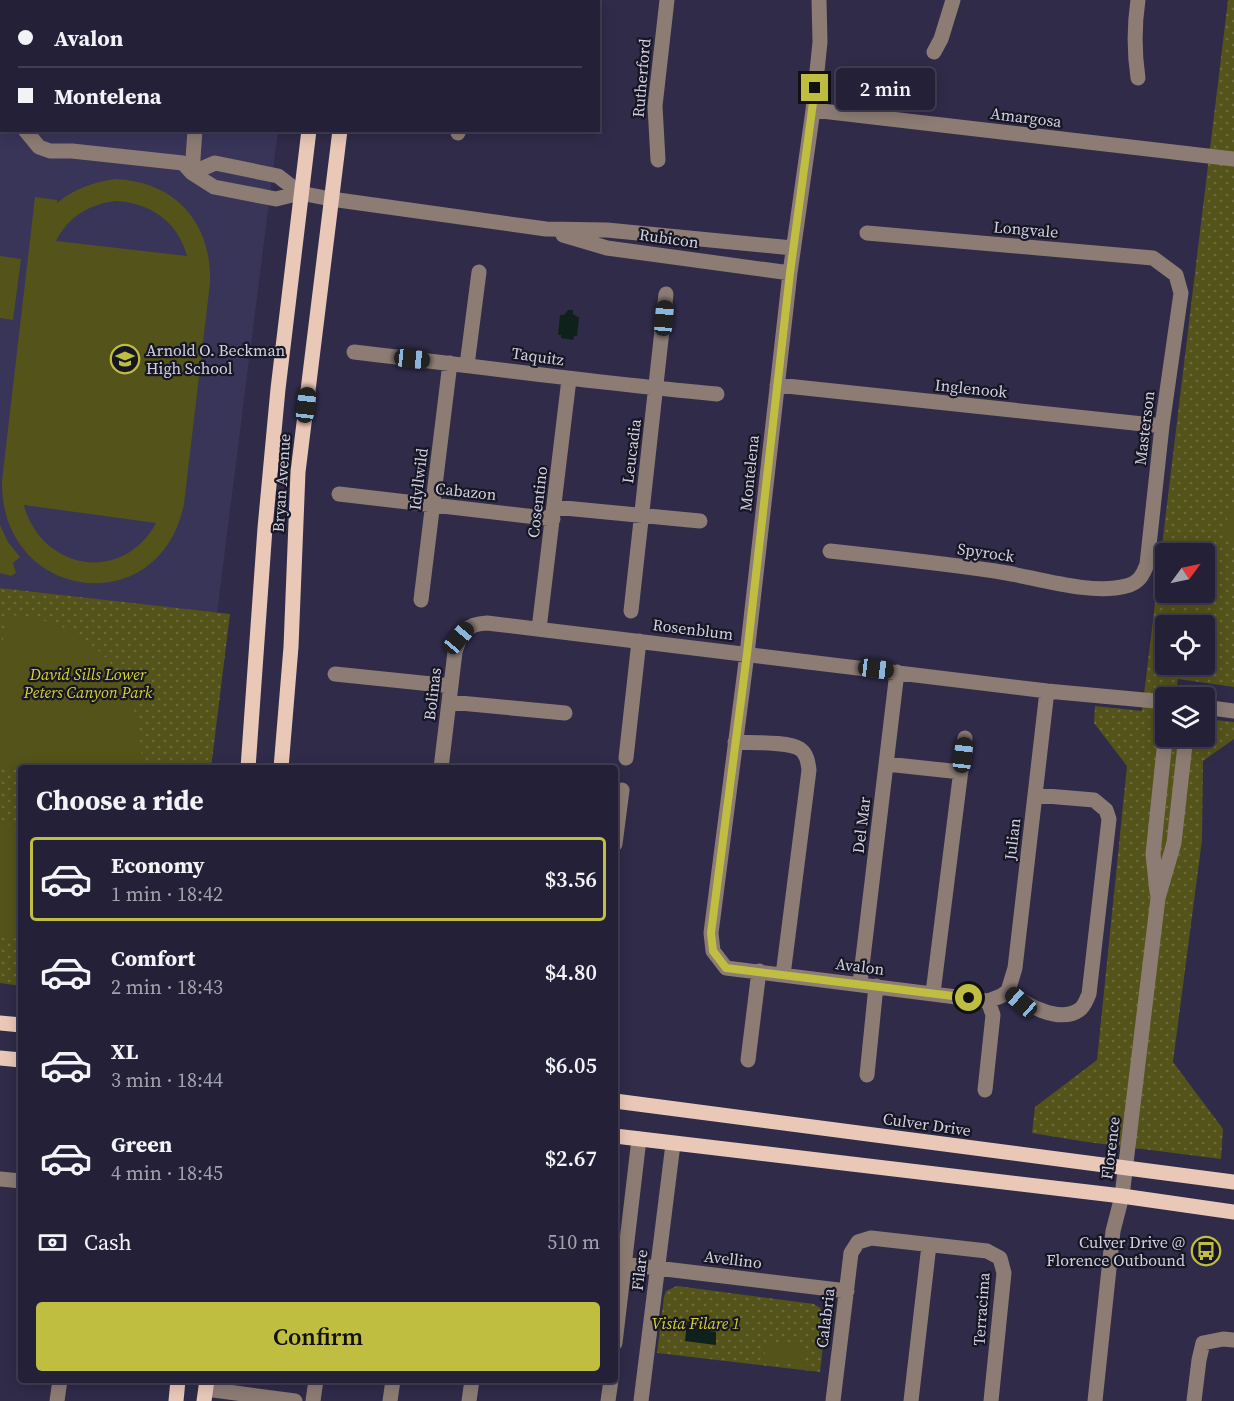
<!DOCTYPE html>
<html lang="en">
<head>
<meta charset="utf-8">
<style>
	:root { --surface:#232037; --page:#2b283f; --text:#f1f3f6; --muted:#a3a3ad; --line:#403e52; --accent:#c0be40 }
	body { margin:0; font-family:"Source Serif 4",serif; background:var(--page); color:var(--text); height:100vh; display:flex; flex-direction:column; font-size:22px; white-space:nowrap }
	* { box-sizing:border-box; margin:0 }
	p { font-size:20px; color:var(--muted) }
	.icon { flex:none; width:33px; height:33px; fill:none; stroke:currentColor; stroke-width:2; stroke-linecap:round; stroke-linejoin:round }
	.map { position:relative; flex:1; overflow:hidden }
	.panel { position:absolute; left:18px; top:765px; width:600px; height:618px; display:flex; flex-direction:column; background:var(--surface); border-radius:6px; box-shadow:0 3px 15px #0003,0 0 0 2px var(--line) }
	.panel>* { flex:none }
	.guide { position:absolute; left:0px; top:0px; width:600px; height:132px; box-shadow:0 3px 15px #0003,0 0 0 2px var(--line); display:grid; align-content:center; height:132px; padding:0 18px; background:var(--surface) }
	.needle { width:39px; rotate:57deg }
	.controls { position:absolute; left:1155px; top:543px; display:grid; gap:12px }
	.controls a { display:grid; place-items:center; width:60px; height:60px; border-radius:6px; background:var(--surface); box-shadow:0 3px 15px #0003,0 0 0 2px var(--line); font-size:30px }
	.end { position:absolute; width:27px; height:27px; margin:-14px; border:8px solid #c0be40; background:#111; box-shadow:0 0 0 3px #111 }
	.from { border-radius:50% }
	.bubble { position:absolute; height:42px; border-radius:6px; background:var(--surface); box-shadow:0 3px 15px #0003,0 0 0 2px var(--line); font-size:20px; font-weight:600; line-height:42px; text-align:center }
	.car { position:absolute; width:18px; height:36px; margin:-18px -9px; border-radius:8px; box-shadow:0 0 4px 2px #0007; background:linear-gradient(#222 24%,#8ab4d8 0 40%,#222 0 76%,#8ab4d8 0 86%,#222 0) }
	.guide b { display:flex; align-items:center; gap:21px; height:57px; font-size:22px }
	.guide b+b { border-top:2px solid var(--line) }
	.guide i { width:15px; height:15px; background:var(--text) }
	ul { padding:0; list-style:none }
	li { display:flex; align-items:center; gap:18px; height:84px; margin:0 12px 9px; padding:0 6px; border:3px solid transparent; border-radius:6px }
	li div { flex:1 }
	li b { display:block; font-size:22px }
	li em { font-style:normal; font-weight:600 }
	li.selected { border-color:var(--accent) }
	li>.icon { width:54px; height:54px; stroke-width:1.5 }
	h2 { padding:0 18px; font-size:27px; line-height:72px }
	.pay { display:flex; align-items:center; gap:15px; height:66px; padding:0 18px; font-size:22px }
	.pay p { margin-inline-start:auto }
	.button { display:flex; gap:12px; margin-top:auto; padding:12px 18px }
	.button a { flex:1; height:69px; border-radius:6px; background:var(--accent); color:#111; font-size:24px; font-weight:600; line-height:69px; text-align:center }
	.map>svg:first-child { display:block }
	.built { fill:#393559 }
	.park { fill:url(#park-dots); fill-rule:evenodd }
	.pitch { fill:#54531a; fill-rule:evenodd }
	.water { fill:#0f211b }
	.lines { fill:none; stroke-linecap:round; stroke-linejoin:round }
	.minor { stroke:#8c7c74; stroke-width:15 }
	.major { stroke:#e9c8b7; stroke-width:15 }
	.route { stroke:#c0be40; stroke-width:8 }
	.labels { text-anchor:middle; stroke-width:4.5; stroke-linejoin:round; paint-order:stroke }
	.street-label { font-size:16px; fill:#d1d0e3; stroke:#171623 }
	.poi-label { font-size:16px; fill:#d1d0e3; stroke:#171623; text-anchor:start }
	.park-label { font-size:16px; font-style:italic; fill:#d6d233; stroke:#171623 }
</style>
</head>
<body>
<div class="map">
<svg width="1234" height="1401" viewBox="0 0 1234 1401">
	<defs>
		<pattern id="park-dots" width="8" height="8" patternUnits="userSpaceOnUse" patternTransform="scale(1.5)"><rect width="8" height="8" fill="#54531a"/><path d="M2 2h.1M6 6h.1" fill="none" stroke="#6c6b3b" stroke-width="1.8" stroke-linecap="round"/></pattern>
	</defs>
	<rect width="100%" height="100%" fill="#2f2b49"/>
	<!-- built -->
	<path class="built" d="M0 0H295L2 2V130L278 131 217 613 0 588Z"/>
	<!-- park -->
	<path class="park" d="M1228 0H1234V687L1178 679 1175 697 1166 698V736H1204L1205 719 1234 722V739L1203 761 1202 840 1173 1062 1223 1129 1221 1159 1087 1142 1032 1133 1035 1107 1097 1060 1127 766 1094 723 1095 706 1142 711ZM1166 554H1204V592H1166ZM1166 626H1204V664H1166Z
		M0 588 230 614 211 768H21V986L0 983Z
		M677 1286 814 1304 820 1308 826 1320 820 1372 657 1353 664 1297 666 1291Z"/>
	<!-- pitch -->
	<path class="pitch" d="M116 179C176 182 212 223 210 283L184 504C160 623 0 602 2 481L35 197 57 200V203C74 189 93 182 116 179ZM116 201C151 203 178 222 187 256L56 241C68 217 89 204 116 201ZM24 506V505L156 523C123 584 43 571 24 506Z
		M0 256 21 259 13 320 0 318Z
		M1229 506 1234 507V541L1225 539Z
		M0 525 8 542 20 557 13 563 16 573 11 576 0 573Z
		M6 614C21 617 37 618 51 623 118 646 142 703 142 768H21V771L0 768V666Z
		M0 823 21 826V939L0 937Z
		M766 1341 805 1345 803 1366 764 1361Z"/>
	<!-- water -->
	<path class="water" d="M568 310H573V314L579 318 577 336H574L573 340 561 338V335H558L560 315H564Z
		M687 1321 701 1323V1330L716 1332V1345L685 1341Z"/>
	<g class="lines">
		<!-- minor -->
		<path class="minor" d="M819 0 820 42 813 110 790 273 747 654 711 933 713 951 726 968 988 1001 1001 996 1008 991
			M1138 0C1134 27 1134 51 1138 78
			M173 2V0
			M484 2 485 0
			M934 52 941 39 953 0
			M0 102 2 104
			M813 110 1234 159
			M25 130 39 147 50 151H72L183 163 192 173 214 187 276 199 300 193 331 199 546 229 607 230 793 248
			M458 133 459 130
			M658 160 655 106 667 0
			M192 173 215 163 278 176 300 193
			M192 173 195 130
			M563 235 607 248 790 273
			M354 352C475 366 595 383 717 394
			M467 365 479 272
			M777 385 1162 426
			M339 494 553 519
			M554 507 700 521
			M830 551C885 557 940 563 995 571 1032 576 1090 596 1126 586 1139 583 1143 575 1147 564L1162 426 1181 293 1176 275 1153 258 867 233
			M421 600 450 363
			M631 611 666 294
			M539 629 569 379
			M335 674 451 686
			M449 702 565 713
			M1204 707 1234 711
			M735 742C751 743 788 741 800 749 807 754 808 762 809 770L783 975
			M626 758 639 641
			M886 764 961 772
			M441 768 455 652C461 632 466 624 487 623L1047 691 1166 702
			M615 844 622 790
			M1157 892 1153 854 1166 731
			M860 983 897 672
			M1008 991C1024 1004 1059 1024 1079 1010 1085 1006 1086 1000 1089 994L1109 819 1106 810 1094 800 1035 795
			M1008 991 1015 968 1047 691
			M933 993 965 738
			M748 1060 759 971
			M867 1075 876 986
			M985 1090 993 1015 988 1001
			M0 1179 21 1181
			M615 1263 847 1291
			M615 1343 639 1139
			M206 1389 295 1401
			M57 1401 60 1380
			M313 1401 316 1380
			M390 1401 393 1380
			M469 1401 472 1380
			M608 1401 611 1380
			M641 1401 673 1144
			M833 1401 851 1253 858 1242 871 1238 987 1251 1000 1258 1004 1273 991 1401
			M911 1401 929 1245
			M1095 1401 1113 1231 1122 1196 1158 898 1174 843 1186 736
			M1194 1401 1199 1360 1203 1343 1223 1339 1234 1340"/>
		<!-- major -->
		<path class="major" d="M326 2V0
			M356 2 357 0
			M248 768 265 528 278 389 309 130
			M281 768 291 647 298 472 340 130
			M0 1023 21 1025
			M0 1058 21 1060
			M615 1101 1234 1182
			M615 1136 1122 1196 1234 1212
			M176 1401 178 1380
			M204 1401 207 1380"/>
	</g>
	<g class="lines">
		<!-- route -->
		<path class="route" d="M815 88 790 273 747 654 711 933 713 951 726 968 969 998"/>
	</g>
	<!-- icons -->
	<defs>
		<g id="school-ring" transform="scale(1.5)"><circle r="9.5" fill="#171623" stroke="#c0be40" stroke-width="1.5"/><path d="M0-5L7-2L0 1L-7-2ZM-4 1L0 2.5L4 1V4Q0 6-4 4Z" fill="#c0be40"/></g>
		<g id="bus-ring" transform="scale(1.5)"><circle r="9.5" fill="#171623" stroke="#c0be40" stroke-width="1.5"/><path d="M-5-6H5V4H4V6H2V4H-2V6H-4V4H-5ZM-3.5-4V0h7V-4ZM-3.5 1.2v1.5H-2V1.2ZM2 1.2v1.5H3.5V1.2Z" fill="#c0be40"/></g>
	</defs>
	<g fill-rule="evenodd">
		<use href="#school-ring" x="125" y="359"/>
		<use href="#bus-ring" x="1206" y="1251"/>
	</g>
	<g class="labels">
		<!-- street labels -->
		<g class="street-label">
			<text transform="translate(641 78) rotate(-85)" y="6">Rutherford</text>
			<text transform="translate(1026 117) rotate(7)" y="6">Amargosa</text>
			<text transform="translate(1026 229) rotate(5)" y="6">Longvale</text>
			<text transform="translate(669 238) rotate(8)" y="6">Rubicon</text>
			<text transform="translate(538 356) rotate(8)" y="6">Taquitz</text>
			<text transform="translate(971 388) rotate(6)" y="6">Inglenook</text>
			<text transform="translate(1144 428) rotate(-83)" y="6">Masterson</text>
			<text transform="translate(631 451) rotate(-83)" y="6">Leucadia</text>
			<text transform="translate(749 473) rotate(-84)" y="6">Montelena</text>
			<text transform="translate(418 479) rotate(-83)" y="6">Idyllwild</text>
			<text transform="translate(281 483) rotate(-86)" y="6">Bryan Avenue</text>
			<text transform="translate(466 491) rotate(6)" y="6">Cabazon</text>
			<text transform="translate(537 502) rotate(-83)" y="6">Cosentino</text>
			<text transform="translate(986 552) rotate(8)" y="6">Spyrock</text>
			<text transform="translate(693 629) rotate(7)" y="6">Rosenblum</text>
			<text transform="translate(432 694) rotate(-83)" y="6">Bolinas</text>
			<text transform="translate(861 825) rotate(-83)" y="6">Del Mar</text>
			<text transform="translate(1012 839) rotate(-83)" y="6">Julian</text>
			<text transform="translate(860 966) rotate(7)" y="6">Avalon</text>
			<text transform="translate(927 1124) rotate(8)" y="6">Culver Drive</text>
			<text transform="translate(1110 1148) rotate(-83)" y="6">Florence</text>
			<text transform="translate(733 1259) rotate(7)" y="6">Avellino</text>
			<text transform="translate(639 1270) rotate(-83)" y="6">Filare</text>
			<text transform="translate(981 1309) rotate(-86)" y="6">Terracima</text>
			<text transform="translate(825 1318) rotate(-83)" y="6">Calabria</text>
		</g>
		<!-- poi labels -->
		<g class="poi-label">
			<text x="146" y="356">Arnold O. Beckman<tspan x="146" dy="18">High School</tspan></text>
			<text x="1185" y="1248" text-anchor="end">Culver Drive @<tspan x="1185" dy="18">Florence Outbound</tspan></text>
		</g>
		<!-- park labels -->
		<g class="park-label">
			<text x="88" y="680">David Sills Lower<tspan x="88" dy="18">Peters Canyon Park</tspan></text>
			<text x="696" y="1329">Vista Filare 1</text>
		</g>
	</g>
</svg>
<div class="controls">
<a><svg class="needle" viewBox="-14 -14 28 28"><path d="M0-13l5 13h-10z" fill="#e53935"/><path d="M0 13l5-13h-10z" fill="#a3a3ad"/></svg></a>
<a><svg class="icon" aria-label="locate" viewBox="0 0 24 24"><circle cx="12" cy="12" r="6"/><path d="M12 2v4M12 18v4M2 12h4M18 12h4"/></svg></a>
<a><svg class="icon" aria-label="layers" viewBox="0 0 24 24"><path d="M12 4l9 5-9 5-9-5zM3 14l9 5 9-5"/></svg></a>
</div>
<i class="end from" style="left:969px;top:998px"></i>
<i class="end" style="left:815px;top:88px"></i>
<div class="bubble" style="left:836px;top:68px;width:99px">2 min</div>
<i class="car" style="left:664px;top:318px;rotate:5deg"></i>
<i class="car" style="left:412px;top:359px;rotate:96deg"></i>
<i class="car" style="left:306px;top:405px;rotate:7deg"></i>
<i class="car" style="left:459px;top:638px;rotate:40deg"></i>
<i class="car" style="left:876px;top:669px;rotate:97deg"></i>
<i class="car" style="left:963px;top:755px;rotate:7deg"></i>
<i class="car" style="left:1021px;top:1002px;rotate:311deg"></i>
<div class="guide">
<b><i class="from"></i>Avalon</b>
<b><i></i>Montelena</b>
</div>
<section class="panel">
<h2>Choose a ride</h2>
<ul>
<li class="selected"><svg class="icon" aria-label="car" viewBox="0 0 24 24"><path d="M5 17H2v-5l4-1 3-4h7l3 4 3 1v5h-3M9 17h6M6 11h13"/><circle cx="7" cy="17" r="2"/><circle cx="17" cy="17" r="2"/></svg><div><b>Economy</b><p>1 min · 18:42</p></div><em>$3.56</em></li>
<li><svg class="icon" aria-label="car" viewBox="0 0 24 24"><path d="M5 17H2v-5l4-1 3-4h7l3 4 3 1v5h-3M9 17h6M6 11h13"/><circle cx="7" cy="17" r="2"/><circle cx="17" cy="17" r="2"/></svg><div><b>Comfort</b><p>2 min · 18:43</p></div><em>$4.80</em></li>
<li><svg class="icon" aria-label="car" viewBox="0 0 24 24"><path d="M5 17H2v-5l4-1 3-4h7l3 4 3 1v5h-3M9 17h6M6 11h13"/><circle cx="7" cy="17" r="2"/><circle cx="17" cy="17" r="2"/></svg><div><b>XL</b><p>3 min · 18:44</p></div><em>$6.05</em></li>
<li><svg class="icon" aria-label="car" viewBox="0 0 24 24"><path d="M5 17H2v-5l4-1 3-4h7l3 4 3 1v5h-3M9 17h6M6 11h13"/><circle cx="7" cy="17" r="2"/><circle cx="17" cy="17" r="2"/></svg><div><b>Green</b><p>4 min · 18:45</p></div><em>$2.67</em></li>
</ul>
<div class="pay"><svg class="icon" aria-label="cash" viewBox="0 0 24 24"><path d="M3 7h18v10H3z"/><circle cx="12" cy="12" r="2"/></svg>Cash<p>510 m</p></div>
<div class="button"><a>Confirm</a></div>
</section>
</div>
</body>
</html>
